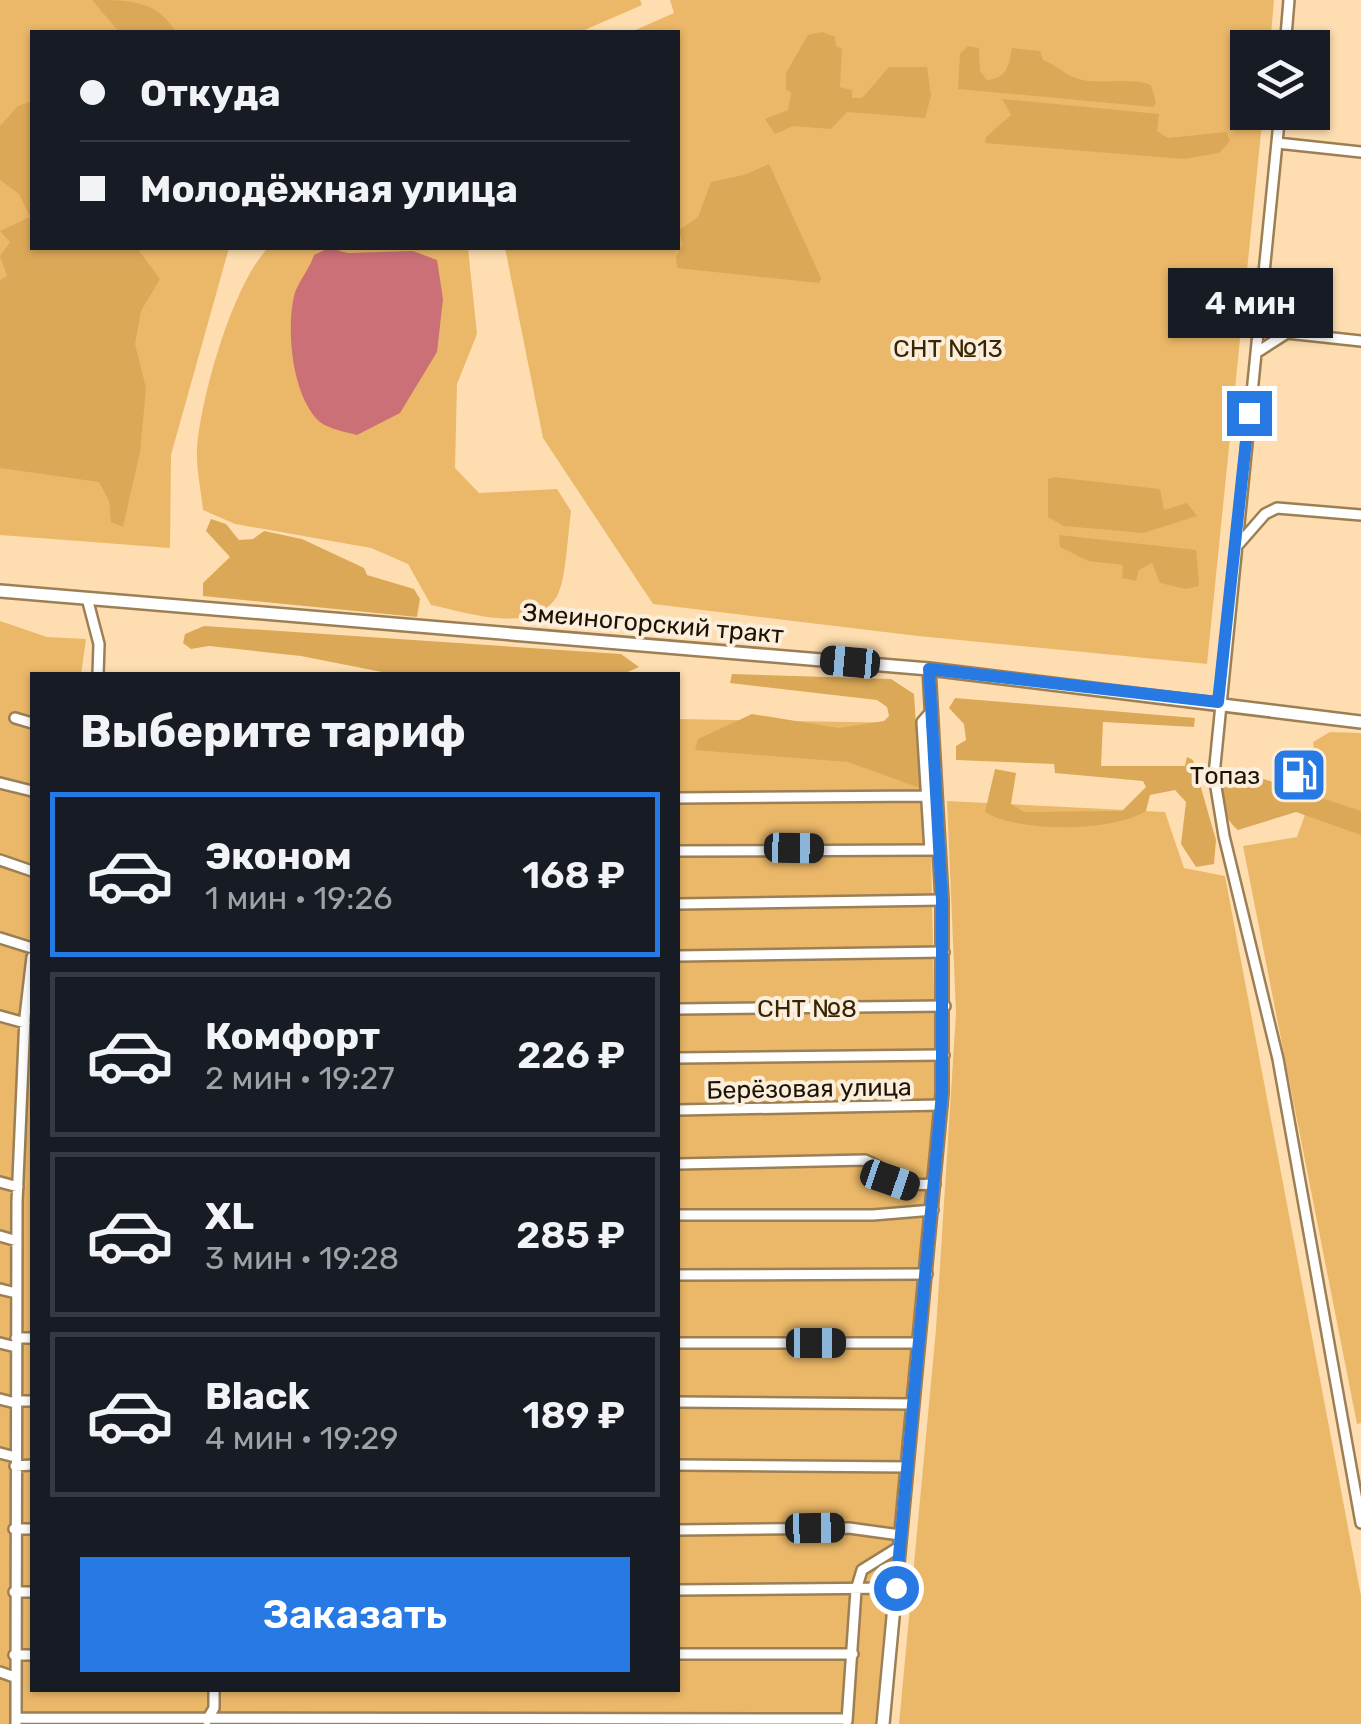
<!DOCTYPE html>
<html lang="ru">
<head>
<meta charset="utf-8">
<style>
	:root { --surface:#171b24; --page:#242831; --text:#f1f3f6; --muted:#9ea1a6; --line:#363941; --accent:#2779e4 }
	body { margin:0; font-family:Rubik,sans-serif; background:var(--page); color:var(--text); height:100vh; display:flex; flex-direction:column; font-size:38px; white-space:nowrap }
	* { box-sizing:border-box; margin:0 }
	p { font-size:32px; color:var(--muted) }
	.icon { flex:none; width:55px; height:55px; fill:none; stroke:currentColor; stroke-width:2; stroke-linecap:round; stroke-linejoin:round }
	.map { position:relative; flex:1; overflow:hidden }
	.drawer { position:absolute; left:30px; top:672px; width:650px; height:1020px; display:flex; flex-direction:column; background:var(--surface); border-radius:0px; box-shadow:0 2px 8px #0004 }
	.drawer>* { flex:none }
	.banner { position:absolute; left:30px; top:30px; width:650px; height:220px; border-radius:0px; box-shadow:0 2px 8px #0004; display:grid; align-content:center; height:220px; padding:0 50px; background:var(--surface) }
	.controls { position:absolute; left:1230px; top:30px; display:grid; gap:20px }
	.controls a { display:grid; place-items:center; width:100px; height:100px; border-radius:0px; background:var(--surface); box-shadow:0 2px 8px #0004; font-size:50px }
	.end { position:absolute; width:45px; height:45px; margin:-22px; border:12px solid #2779e4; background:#fff; box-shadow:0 0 0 5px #fff }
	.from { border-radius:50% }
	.bubble { position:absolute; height:70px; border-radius:0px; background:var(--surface); box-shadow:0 2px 8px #0004; font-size:32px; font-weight:600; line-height:70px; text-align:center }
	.car { position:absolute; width:30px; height:60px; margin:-30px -15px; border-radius:12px; box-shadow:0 0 8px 2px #0007; background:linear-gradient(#222 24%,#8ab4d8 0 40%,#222 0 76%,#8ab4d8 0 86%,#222 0) }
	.banner b { display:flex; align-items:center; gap:35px; height:95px; font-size:38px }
	.banner b+b { border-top:2px solid var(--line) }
	.banner i { width:25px; height:25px; background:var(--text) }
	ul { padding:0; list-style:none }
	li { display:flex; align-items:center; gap:30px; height:165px; margin:0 20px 15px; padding:0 30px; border:5px solid var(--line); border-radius:0px }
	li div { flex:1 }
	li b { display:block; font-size:38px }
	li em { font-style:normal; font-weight:600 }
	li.selected { border-color:var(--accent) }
	li>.icon { width:90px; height:90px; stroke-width:1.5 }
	h2 { padding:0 50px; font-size:45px; line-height:120px }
	.button { display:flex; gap:20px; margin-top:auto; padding:20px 50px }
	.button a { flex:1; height:115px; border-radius:0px; background:var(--accent); color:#fff; font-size:40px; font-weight:600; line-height:115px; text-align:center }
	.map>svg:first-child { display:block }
	.green { fill:#ebb869 }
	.forest { fill:#dba858 }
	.water { fill:#cb7076 }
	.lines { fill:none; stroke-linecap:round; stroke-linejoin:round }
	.minor-casing { stroke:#9c7f54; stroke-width:14 }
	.major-casing { stroke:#9c7f54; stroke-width:16 }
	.minor { stroke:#fff; stroke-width:9 }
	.major { stroke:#fff; stroke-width:11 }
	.route { stroke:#2779e4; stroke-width:12 }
	.labels { text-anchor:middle; stroke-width:8; stroke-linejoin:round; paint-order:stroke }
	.park-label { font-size:25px; fill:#392501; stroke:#fbeedc }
	.street-label { font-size:25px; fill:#1e1303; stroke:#fbeedc }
	.poi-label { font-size:25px; fill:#1e1303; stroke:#fbeedc; text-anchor:end }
</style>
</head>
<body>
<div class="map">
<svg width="1361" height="1724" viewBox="0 0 1361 1724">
	<rect width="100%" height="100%" fill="#fedeb0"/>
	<!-- green -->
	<path class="green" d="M0 0H640L642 5 580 32H32V248H229L171 455 170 548 0 535Z
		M670 0H1274L1270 47 1248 48V112L1263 113 1207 664 918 636 653 604 543 438 505 248H678V32H631L674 13Z
		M268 248H468L477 334 457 384 455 468 479 493 557 489 571 511C568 532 566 581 557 596 533 636 466 612 431 605L408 564 371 548 235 524 203 510C201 490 196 468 197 448 201 396 233 284 268 248Z
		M0 621 47 637 86 639 81 675H32V1690H678V719L911 723 931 850 936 1085 875 1724H0Z
		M1330 732 1361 733V1423L1357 1424 1243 846 1297 837 1318 778 1313 742Z
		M947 801 1165 812 1184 868 1225 876 1361 1596V1724H899L936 1329 956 1013Z"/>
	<!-- forest -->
	<path class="forest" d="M92 0C130 0 157 0 176 32H119Z
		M822 32 835 37 836 46 842 49 840 87 852 90V98H862L889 67H927L931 96 925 118 847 112 831 129 793 126 775 134 765 119 788 110 791 92 786 90V73L808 35Z
		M968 46 979 48 980 71 987 80C1007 78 1009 66 1012 48L1040 51 1043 60C1054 64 1061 71 1071 76 1095 88 1126 75 1151 85L1156 102 1153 107 958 89 960 54Z
		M1002 99 1159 114 1157 131 1168 138 1226 132 1230 141 1219 153 1184 159 985 143 986 137 1011 115Z
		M32 101V248H137L160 279 141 311 135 344 146 388 140 452 123 527 111 522 109 501 99 482 0 468V280L7 276 0 256 10 242 0 231 30 217 19 194 0 180V126L18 106Z
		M769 164 821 278 819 283 677 268 676 256 683 245 679 230 698 217 711 182 744 175Z
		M1054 477 1160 489 1164 510 1187 503 1197 516 1143 533 1064 526 1048 517V479Z
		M211 519 226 524 239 540 253 539 264 531 302 539 364 568 367 575 414 589 420 599 417 617 203 596V583L230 557 206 531Z
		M1059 535 1196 550 1199 586 1186 589 1160 583 1152 563 1139 570 1136 581 1122 578 1123 565 1088 561 1060 547Z
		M204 626 621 654 639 667 621 675H397L301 656 209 646 191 649 183 643 185 634Z
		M732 674 891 679 914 694 920 788 848 762 695 750 698 739 752 714 839 728 884 721 889 716 887 707 877 700 730 683Z
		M955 698 1195 718 1194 727 1103 722 1101 766H1185L1187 757 1193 760 1216 840 1214 864 1196 867 1181 844 1186 802 1175 790 1150 795 1146 811C1114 832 1017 833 985 812L995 769 1016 773 1011 804 1024 812 1122 811 1146 787 1143 781 1055 773 1054 764 956 760V746L966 740 964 724 949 708Z
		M1227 767 1361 811V835L1296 812 1238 830C1219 814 1220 793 1221 769Z"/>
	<!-- water -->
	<path class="water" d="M329 248 348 253 413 251 437 260 443 299 437 352 400 413 357 435C346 432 329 429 320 422 292 397 286 330 294 296 297 283 309 270 314 255Z"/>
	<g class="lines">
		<!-- minor casing -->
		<g class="minor-casing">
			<path id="minor" d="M1285 48 1289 0
				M1280 112 1214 775 1224 836 1278 1059 1361 1523
				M1277 143 1361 152
				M1261 306 1268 324 1287 333 1361 341
				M1256 353 1287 333
				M1237 546 1265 514 1277 508 1361 515
				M87 598 99 644 98 675
				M928 715 922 722 930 850
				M15 718 32 723
				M0 783 32 791
				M678 798 924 796
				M678 851 938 850
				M0 860 32 871
				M678 904 942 900
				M0 938 32 948
				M678 956 944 952
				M678 1009 945 1006
				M0 1016 25 1023
				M678 1058 944 1055
				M678 1110 942 1105
				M678 1164 865 1160C899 1174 889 1187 935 1184
				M0 1182 18 1187
				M678 1215H873L933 1210
				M0 1236 17 1241
				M678 1275 927 1274
				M0 1289 16 1293
				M16 1338H32
				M0 1343 16 1347
				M678 1343H919
				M0 1399 15 1403
				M16 1401H32
				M678 1402 913 1404
				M0 1453 15 1457
				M678 1465 907 1467
				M15 1466 32 1465
				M14 1529H32
				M678 1530 849 1528 900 1535
				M678 1590 896 1588
				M14 1592H32
				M678 1654H853
				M14 1655H32
				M0 1672 14 1677
				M16 1718 847 1719
				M207 1720 214 1708V1690
				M847 1721 856 1590 862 1570 899 1547
				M16 1724 17 1202 25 1017 32 957"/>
		</g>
		<!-- major casing -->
		<g class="major-casing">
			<path id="major" d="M0 591 929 669 1361 722
				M883 1724 942 1093V900L929 669"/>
		</g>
		<!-- minor -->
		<use href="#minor" class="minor"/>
		<!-- major -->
		<use href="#major" class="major"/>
	</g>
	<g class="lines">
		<!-- route -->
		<path class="route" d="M896 1588 942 1093V900L929 669 1218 702 1249 413"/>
	</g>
	<!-- icons -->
	<defs>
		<g id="fuel-square" transform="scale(2.875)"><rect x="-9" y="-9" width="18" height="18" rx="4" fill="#2779e4" stroke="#fbeedc"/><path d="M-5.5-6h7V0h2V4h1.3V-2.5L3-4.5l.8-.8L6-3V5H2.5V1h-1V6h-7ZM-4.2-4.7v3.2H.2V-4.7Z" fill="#fff"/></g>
	</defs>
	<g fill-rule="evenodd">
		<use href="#fuel-square" x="1299" y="775"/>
	</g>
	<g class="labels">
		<!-- park labels -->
		<g class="park-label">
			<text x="948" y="357">СНТ №13</text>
			<text x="807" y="1017">СНТ №8</text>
		</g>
		<!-- street labels -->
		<g class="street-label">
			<text transform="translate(653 623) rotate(5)" y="9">Змеиногорский тракт</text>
			<text transform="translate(809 1088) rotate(-1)" y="9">Берёзовая улица</text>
		</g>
		<!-- poi labels -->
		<g class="poi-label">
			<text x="1260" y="784">Топаз</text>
		</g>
	</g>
</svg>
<div class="controls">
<a><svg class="icon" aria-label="layers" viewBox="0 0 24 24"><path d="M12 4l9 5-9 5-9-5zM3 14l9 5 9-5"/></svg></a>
</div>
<i class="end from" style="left:896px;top:1588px"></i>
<i class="end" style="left:1249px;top:413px"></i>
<div class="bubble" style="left:1168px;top:268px;width:165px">4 мин</div>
<i class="car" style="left:850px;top:662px;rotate:275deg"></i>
<i class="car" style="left:794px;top:848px;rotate:91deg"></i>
<i class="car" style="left:890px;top:1180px;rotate:109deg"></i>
<i class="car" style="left:816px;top:1343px;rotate:90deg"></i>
<i class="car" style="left:815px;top:1528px;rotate:89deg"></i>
<div class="banner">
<b><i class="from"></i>Откуда</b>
<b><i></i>Молодёжная улица</b>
</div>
<section class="drawer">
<h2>Выберите тариф</h2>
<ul>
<li class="selected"><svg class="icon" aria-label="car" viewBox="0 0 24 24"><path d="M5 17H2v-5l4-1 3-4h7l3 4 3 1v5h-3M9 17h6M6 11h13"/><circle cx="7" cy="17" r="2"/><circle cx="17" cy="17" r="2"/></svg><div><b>Эконом</b><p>1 мин · 19:26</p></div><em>168 ₽</em></li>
<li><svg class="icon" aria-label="car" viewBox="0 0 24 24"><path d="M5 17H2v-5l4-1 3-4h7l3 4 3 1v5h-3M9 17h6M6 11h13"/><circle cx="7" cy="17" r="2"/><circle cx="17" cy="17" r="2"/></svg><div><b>Комфорт</b><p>2 мин · 19:27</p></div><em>226 ₽</em></li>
<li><svg class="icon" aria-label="car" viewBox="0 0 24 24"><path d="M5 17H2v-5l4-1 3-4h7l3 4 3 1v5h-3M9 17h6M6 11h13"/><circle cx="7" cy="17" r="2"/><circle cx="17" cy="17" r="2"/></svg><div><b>XL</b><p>3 мин · 19:28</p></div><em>285 ₽</em></li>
<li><svg class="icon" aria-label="car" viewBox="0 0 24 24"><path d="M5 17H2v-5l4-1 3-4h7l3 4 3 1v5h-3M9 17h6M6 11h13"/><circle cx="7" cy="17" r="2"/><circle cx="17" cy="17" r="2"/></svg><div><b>Black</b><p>4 мин · 19:29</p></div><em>189 ₽</em></li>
</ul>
<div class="button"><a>Заказать</a></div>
</section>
</div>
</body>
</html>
